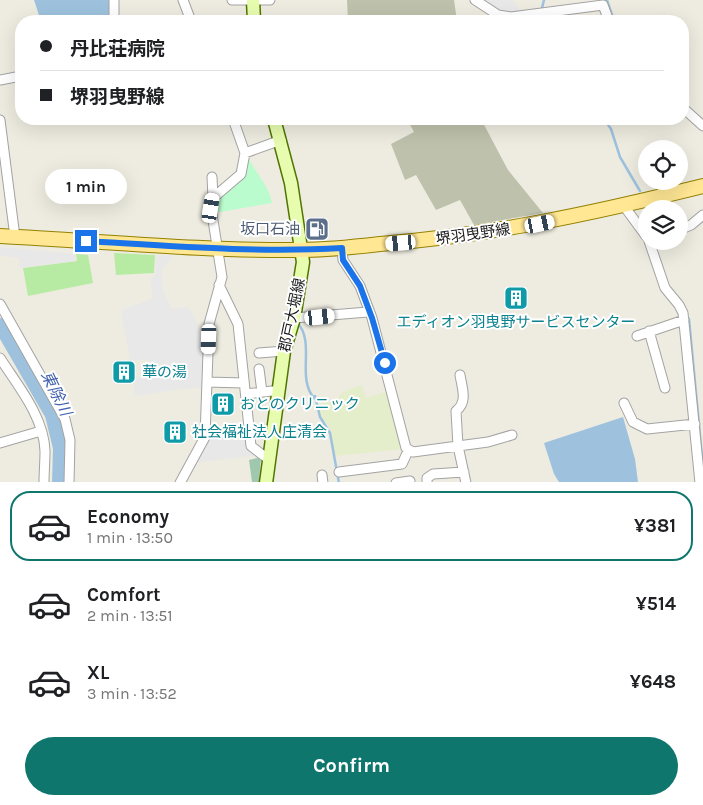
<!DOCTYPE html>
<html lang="en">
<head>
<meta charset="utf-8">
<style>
	:root { --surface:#fff; --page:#f6f6f6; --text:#202124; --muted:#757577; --line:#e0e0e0; --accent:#0f766e }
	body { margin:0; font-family:Karla,"Noto Sans JP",sans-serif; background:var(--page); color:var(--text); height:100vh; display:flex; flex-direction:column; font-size:19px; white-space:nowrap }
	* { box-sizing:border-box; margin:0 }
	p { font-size:16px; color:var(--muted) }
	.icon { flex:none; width:28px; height:28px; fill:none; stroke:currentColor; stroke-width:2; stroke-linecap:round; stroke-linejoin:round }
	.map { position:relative; height:482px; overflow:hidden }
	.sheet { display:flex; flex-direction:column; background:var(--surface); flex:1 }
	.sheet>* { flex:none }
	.guide { position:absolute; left:15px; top:15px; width:674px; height:110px; border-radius:20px; box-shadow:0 5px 20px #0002; display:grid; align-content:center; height:110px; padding:0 25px; background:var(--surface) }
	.controls { position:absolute; left:638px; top:140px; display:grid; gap:10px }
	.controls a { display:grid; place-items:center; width:50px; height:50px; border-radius:50%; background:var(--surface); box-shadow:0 5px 20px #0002; font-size:25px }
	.end { position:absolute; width:22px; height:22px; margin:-11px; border:6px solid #1a73e8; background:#fff; box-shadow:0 0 0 2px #fff }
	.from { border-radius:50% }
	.bubble { position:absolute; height:35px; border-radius:18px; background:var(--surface); box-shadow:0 5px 20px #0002; font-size:16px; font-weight:700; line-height:35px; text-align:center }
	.car { position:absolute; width:15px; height:30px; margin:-15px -8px; border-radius:6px; box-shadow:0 0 4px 1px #0007; background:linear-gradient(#fff 24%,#345 0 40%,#fff 0 76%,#345 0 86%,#fff 0) }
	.guide b { display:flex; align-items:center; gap:18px; height:48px; font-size:19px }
	.guide b+b { border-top:1px solid var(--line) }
	.guide i { width:12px; height:12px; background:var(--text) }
	ul { padding:9px 0 0; list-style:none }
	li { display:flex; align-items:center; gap:15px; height:70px; margin:0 10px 8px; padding:0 15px; border:2px solid transparent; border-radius:20px }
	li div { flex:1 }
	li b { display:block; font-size:19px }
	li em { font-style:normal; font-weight:700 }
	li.on { border-color:var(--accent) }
	li>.icon { width:45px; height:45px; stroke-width:1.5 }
	.cta { display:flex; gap:10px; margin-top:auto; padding:10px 25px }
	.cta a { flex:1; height:58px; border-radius:30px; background:var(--accent); color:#fff; font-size:20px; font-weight:700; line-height:58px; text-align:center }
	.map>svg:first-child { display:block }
	.construction { fill:#bec2ac }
	.farmland { fill:#e4eeca }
	.grass { fill:#b7eba3 }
	.cemetery { fill:#a0c8af }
	.park { fill:#bafccd }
	.parking { fill:#e8e8e8 }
	.water { fill:#9ec2de }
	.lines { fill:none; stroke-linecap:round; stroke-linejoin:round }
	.stream { stroke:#9ec2de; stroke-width:2.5 }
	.river { stroke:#9ec2de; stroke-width:14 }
	.street-casing { stroke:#a3a3a3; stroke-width:11 }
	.secondary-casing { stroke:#507500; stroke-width:15 }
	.primary-casing { stroke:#938100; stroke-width:16 }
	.street { stroke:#fff; stroke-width:9 }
	.secondary { stroke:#e8fcb0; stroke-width:12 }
	.primary { stroke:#ffe794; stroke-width:14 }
	.route { stroke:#1a73e8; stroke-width:6 }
	.labels { text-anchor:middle; stroke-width:4; stroke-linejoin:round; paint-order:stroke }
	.service-label { font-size:15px; fill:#4e5e75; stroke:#fff; text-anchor:end }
	.street-label { font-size:15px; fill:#1c1c1c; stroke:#fff }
	.culture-label { font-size:15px; fill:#0d838f; stroke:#fff; text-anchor:start }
	.water-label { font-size:16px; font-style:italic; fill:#4463af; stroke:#fff }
</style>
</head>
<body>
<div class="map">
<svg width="703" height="483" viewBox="0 0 703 483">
	<rect width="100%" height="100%" fill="#eeece0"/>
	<!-- construction -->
	<path class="construction" d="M347 0H454L457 21H348Z
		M407 119H481L508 170 543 213 474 225 460 200 436 210 416 175 405 180 391 144 414 132Z"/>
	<!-- farmland -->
	<path class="farmland" d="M362 385 366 398 388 391 403 449 335 456 330 428 321 417 318 405 336 399 345 391Z"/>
	<!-- grass -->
	<path class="grass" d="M114 253 155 255 154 273 116 275Z
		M76 254 88 255 93 283 28 296 23 268 77 261Z"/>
	<!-- cemetery -->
	<path class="cemetery" d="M261 457 259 482H252L249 460Z"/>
	<!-- park -->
	<path class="park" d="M249 159C257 175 269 186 272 203L214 213V203L246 160Z"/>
	<!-- parking -->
	<path class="parking" d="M481 0H513L520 12 500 11Z
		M0 247 76 254V261L20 268 19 258 0 256Z
		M156 255 173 256 162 269 163 291 171 308 189 307 205 340V388L181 389 135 396 133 379 145 377 144 368 150 367 149 359 130 361 121 310 152 299 151 278 155 276Z
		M236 423H246L259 455 194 463 208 428 230 429Z"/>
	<!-- water -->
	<path class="water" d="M34 0H110V21H41Z
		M623 417 635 459 638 482H559L554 474 544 443Z"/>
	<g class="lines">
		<!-- stream -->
		<path class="stream" d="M607 0 614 21
			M542 8 544 0
			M542 16 543 21
			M604 119 611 129 620 157 640 191
			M689 319 703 467
			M297 322C316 343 296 377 314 398L315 396 320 417 330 433 339 483"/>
		<!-- river -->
		<path class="river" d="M0 325 52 415 60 448 59 483"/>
		<!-- street casing -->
		<g class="street-casing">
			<path id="street" d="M114 0V21
				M183 0 191 21
				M232 0H270
				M475 0 498 15 511 17 603 5 609 21
				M0 80 21 76
				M682 107 703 126
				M233 119 245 153 281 140
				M0 120 15 237
				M212 177 213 198
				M624 206 646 236
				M679 230 691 225 703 215
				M649 241 665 288 679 305 683 313 700 483
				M342 248 343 260 360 286 372 318 406 448 413 452 488 442 512 435
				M219 285 238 324 251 446 268 459
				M0 304 65 419 70 440 69 483
				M294 318 368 312
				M649 331 665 388
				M637 336 684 320
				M259 353 284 351
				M0 358C18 386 44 417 45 451 45 462 44 472 44 483
				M259 369 262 392
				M460 375C462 388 468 402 456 411L458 446 466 483
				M207 382 244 383
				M246 394 272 391 278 393
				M624 403 633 422 647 429 695 424
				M0 443 41 431
				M339 472 402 464 408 451
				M322 475 323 483
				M180 483 205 437 209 324 222 277 211 208 213 198 241 174 245 153
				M396 483 410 481
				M427 483V478L433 474 464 472"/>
		</g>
		<!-- secondary casing -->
		<g class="secondary-casing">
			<path id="secondary" d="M253 0 254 21
				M266 483 284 351 294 318 303 262 291 183 274 119"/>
		</g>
		<!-- primary casing -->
		<g class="primary-casing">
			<path id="primary" d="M0 236C100 241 201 251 301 250 328 250 354 247 380 244 493 235 594 213 703 186"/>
		</g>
		<!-- street -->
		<use href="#street" class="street"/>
		<!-- secondary -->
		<use href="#secondary" class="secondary"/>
		<!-- primary -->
		<use href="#primary" class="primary"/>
	</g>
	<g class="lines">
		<!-- route -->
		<path class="route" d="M86 241C172 246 257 253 342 248L343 260 360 286 372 318 385 363"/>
	</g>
	<!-- icons -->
	<defs>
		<g id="fuel-square" transform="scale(1.25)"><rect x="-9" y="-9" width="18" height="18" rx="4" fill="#5c6f8a" stroke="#fff"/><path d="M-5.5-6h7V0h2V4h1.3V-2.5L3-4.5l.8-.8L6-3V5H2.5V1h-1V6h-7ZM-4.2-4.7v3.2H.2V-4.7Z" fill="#fff"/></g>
		<g id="building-square" transform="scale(1.25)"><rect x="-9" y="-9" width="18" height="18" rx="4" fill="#0f9aa8" stroke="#fff"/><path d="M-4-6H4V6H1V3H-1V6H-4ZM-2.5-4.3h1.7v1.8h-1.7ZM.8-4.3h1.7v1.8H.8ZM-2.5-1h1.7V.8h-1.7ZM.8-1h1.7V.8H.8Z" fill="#fff"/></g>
	</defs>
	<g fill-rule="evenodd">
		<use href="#fuel-square" x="317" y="229"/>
		<use href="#building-square" x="516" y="298"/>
		<use href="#building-square" x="124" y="372"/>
		<use href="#building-square" x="223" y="404"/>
		<use href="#building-square" x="175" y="432"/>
	</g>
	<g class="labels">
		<!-- service labels -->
		<g class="service-label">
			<text x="300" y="234">坂口石油</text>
		</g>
		<!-- street labels -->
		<g class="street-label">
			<text transform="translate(473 234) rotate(-8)" y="5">堺羽曳野線</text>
			<text transform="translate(292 315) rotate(-78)" y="5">郡戸大堀線</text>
		</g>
		<!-- culture labels -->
		<g class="culture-label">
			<text x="516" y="327" text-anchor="middle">エディオン羽曳野サービスセンター</text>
			<text x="142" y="377">華の湯</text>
			<text x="240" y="409">おとのクリニック</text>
			<text x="192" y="437">社会福祉法人庄清会</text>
		</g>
		<!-- water labels -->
		<g class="water-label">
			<text transform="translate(57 393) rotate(64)" y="6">東除川</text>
		</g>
	</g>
</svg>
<div class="controls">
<a><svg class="icon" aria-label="locate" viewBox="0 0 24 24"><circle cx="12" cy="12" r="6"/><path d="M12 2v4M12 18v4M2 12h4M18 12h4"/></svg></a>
<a><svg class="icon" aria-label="layers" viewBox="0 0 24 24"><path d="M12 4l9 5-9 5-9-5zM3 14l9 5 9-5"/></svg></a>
</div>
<i class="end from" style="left:385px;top:363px"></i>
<i class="end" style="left:86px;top:241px"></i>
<div class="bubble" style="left:45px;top:169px;width:82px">1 min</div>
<i class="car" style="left:211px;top:208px;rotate:9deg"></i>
<i class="car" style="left:540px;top:224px;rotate:78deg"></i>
<i class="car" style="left:401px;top:243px;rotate:265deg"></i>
<i class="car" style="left:320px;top:317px;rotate:84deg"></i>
<i class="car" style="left:209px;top:339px;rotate:182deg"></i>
<div class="guide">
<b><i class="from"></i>丹比荘病院</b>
<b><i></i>堺羽曳野線</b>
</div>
</div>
<section class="sheet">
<ul>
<li class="on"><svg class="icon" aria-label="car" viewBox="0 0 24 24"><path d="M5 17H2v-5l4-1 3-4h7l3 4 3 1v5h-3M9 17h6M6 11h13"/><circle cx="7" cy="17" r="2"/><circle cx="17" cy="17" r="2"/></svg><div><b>Economy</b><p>1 min · 13:50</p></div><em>¥381</em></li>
<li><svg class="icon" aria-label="car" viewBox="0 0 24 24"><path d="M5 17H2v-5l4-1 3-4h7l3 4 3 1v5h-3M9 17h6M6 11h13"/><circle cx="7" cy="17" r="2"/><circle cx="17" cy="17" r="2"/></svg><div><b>Comfort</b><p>2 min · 13:51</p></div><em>¥514</em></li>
<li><svg class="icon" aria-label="car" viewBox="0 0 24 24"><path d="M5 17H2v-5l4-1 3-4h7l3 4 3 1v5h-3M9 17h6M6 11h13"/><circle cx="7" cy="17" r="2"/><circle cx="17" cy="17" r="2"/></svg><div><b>XL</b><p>3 min · 13:52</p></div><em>¥648</em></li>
</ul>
<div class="cta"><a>Confirm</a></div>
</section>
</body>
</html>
